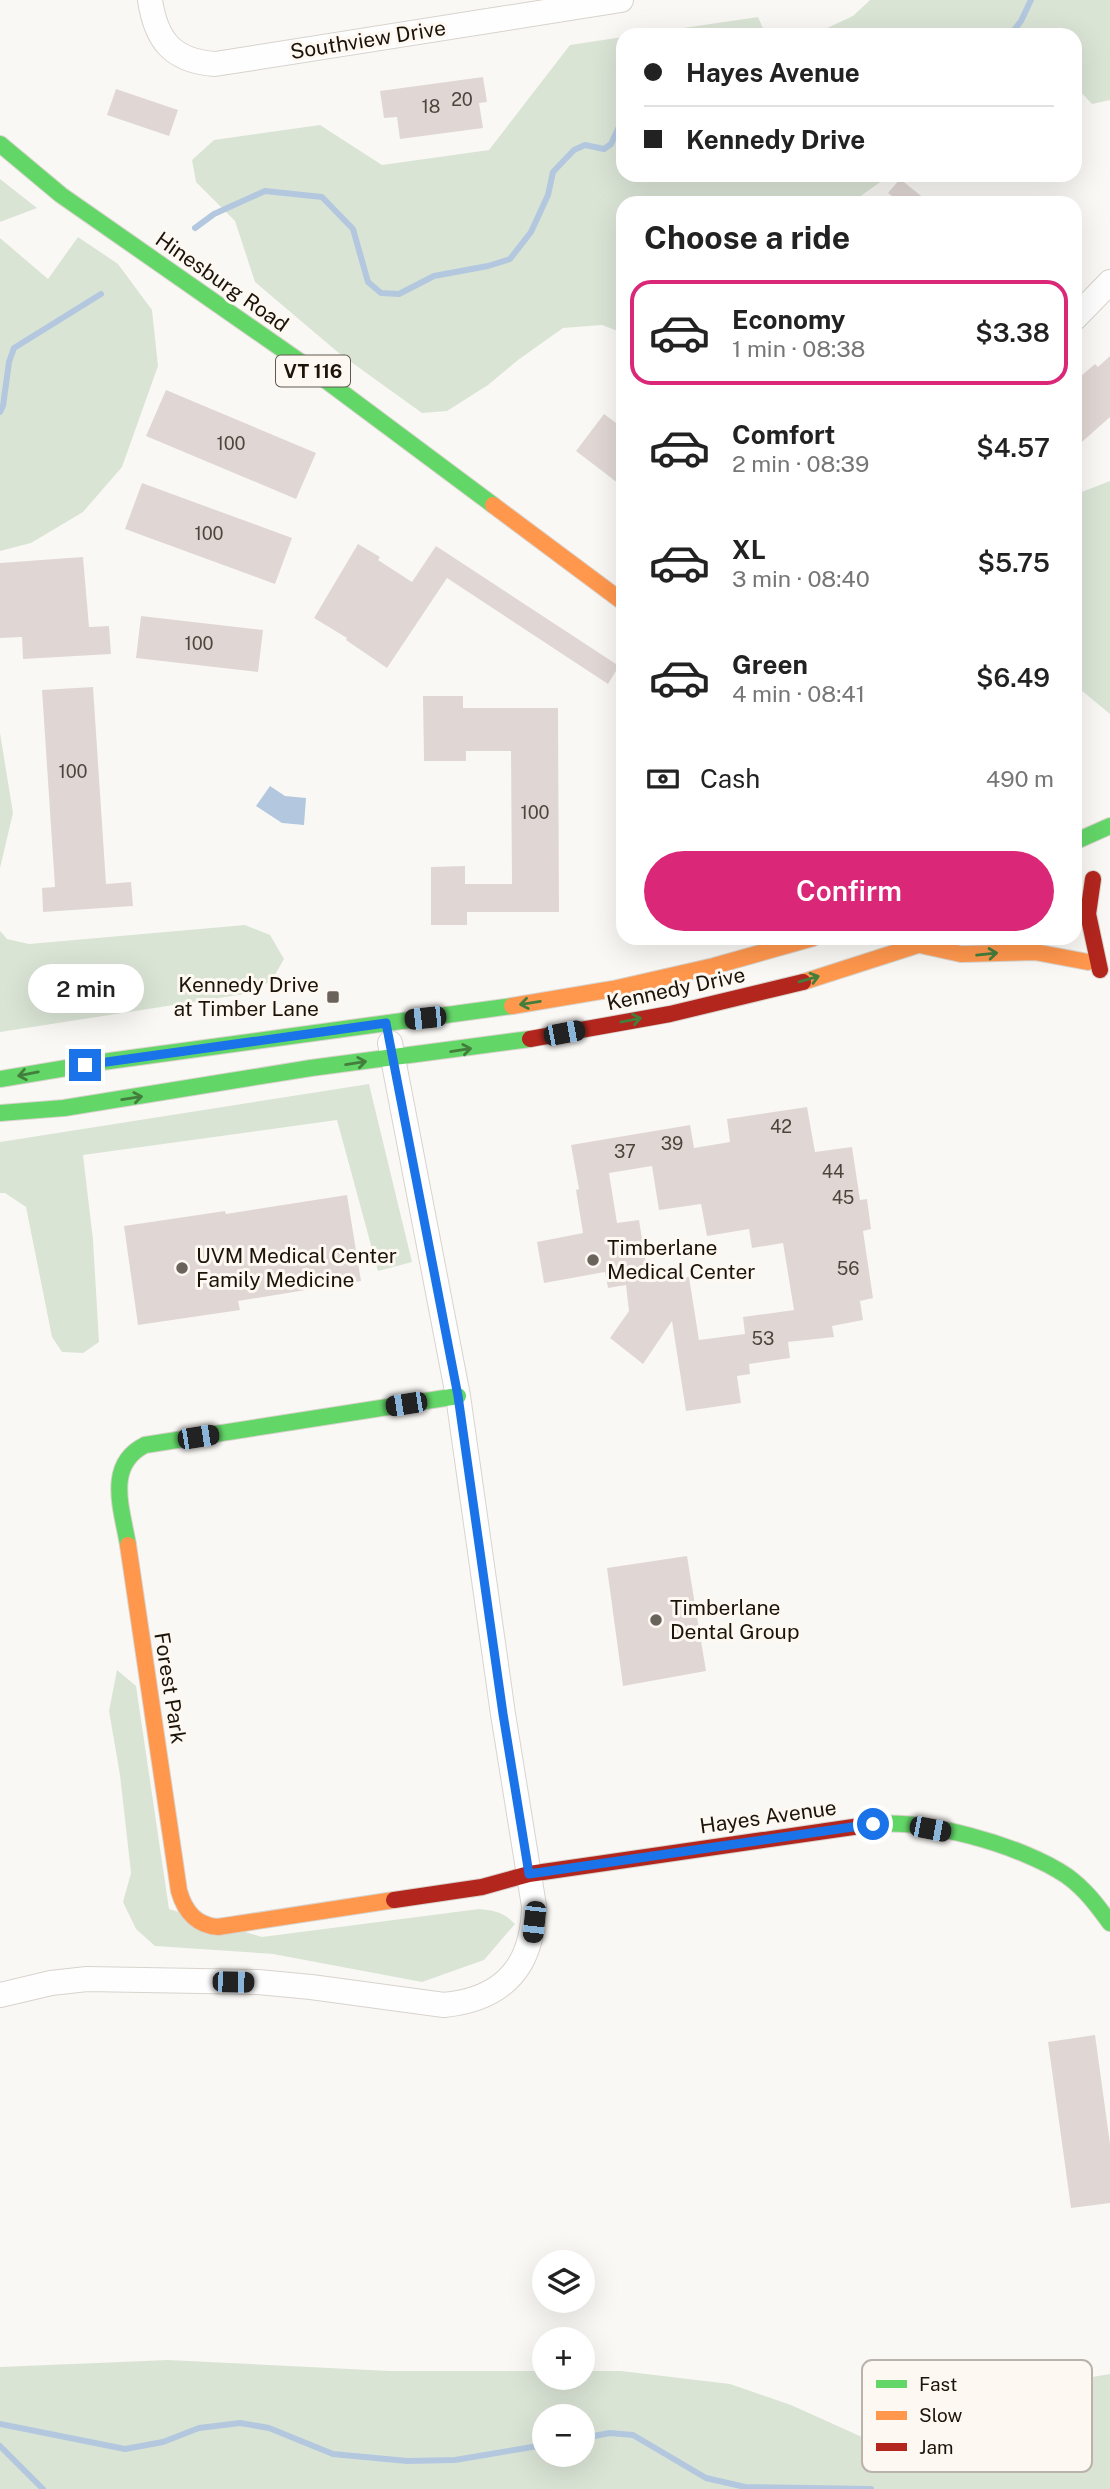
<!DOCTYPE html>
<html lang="en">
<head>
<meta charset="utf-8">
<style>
	:root { --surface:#fff; --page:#f2f2f2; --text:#222; --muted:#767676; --line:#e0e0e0; --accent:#db2777 }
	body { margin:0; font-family:"Public Sans",sans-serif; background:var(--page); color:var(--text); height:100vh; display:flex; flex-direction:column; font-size:26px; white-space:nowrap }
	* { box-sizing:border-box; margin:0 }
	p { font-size:23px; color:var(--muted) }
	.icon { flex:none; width:38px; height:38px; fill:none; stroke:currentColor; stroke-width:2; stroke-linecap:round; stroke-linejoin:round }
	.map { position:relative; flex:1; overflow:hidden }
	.details { position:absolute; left:616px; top:196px; width:466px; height:749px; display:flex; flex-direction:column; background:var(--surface); border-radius:21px; box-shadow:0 7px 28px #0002 }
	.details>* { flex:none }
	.top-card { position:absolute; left:616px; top:28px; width:466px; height:154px; border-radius:21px; box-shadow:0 7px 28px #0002; display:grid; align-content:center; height:154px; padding:0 28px; background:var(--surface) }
	.controls { position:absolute; left:532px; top:2250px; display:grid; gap:14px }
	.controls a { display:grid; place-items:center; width:63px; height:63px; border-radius:50%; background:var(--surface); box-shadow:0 7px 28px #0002; font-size:35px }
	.end { position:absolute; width:32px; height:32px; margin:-16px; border:9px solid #1a73e8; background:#fff; box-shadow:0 0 0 4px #fff }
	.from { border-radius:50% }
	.bubble { position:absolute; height:49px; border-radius:24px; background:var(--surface); box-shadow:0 7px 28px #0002; font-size:23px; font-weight:600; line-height:49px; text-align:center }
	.car { position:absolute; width:21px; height:42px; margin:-21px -10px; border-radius:9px; box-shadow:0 0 5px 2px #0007; background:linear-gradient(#222 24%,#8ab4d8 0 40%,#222 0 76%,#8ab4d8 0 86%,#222 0) }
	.top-card b { display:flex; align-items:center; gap:24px; height:66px; font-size:26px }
	.top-card b+b { border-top:2px solid var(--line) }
	.top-card i { width:18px; height:18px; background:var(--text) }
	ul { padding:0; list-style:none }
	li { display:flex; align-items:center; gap:21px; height:105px; margin:0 14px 10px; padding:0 14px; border:4px solid transparent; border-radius:21px }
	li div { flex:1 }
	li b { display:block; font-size:26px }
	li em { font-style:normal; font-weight:600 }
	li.current { border-color:var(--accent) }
	li>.icon { width:63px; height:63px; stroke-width:1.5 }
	h2 { padding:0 28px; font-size:32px; line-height:84px }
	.pay { display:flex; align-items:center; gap:18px; height:77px; padding:0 28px; font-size:26px }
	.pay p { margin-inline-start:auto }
	.primary-button { display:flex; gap:14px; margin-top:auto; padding:14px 28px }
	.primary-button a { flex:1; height:80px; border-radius:42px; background:var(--accent); color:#fff; font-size:28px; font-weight:600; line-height:80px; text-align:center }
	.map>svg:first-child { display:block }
	.green { fill:#dae4d5; fill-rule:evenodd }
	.water { fill:#b3c8df }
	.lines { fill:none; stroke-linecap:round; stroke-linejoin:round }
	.stream { stroke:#b3c8df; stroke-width:6 }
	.building { fill:#e0d7d4; fill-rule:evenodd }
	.street-casing { stroke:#d8d3cc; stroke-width:26 }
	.fast-casing { stroke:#d8d3cc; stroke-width:18 }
	.slow-casing { stroke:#d8d3cc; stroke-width:18 }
	.jam-casing { stroke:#d8d3cc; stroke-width:18 }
	.street { stroke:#fefefe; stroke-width:24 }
	.fast { stroke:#63d668; stroke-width:16 }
	.slow { stroke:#ff974d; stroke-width:16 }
	.jam { stroke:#b3261e; stroke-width:16 }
	.oneway { stroke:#437e3d }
	.route { stroke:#1a73e8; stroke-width:9 }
	.poi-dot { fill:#6a635c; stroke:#fdf8f2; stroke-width:2.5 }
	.labels { text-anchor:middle; stroke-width:6; stroke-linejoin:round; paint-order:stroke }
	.number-label { font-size:18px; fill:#4d443c }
	.shield { fill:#fdf8f2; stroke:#60584f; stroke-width:2 }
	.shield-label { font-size:19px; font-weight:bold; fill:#1c1309 }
	.street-label { font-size:21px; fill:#1c1309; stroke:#fdf8f2 }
	.poi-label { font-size:21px; fill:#1c1309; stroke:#fdf8f2; text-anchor:start }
	.key { fill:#fdf8f2; stroke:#bab3ac; stroke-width:2 }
	.key-label { font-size:19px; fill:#1c1309 }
</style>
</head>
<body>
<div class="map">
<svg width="1110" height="2489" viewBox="0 0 1110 2489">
	<rect width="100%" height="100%" fill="#faf8f5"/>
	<!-- green -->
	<path class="green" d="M870 0H1110V100L1092 104 1075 86 1074 35H1069V32L1059 35H812L853 16Z
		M758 17 766 35H636Z
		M623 37V175H890L851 203H623V333L602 325 563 328 518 360 488 385 447 411 422 413 340 354 255 282 235 221 196 182 192 160 214 140 320 125 382 165 489 150 570 45Z
		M0 179 37 208 0 222Z
		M78 237 118 264 152 310 158 366 122 467 83 512 31 543 0 551V238L48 279Z
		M1110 481V714L1081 690 1075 677 1074 495Z
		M0 733 13 813 0 868Z
		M245 925 270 935 284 959 272 980 251 993 0 1032V931L7 939 29 944Z
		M369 1084 412 1262 378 1271 337 1120 83 1155 93 1240 99 1342 83 1353 62 1352 52 1337 26 1207 5 1193H0V1142Z
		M117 1670 136 1686 169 1909 262 1937 479 1909C494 1910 505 1913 515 1924L484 1960 422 1982 273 1954 155 1946 136 1929 123 1902 131 1873 120 1775 109 1711Z
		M168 2360 390 2371H544V2378H583V2371H621L730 2384 791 2405 862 2437 990 2394 1110 2374V2489H0V2367ZM544 2417H583V2455H544Z"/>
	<!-- water -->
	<path class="water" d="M270 786 285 796 306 798 304 825 282 823 256 806Z"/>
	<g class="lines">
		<!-- stream -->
		<path class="stream" d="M900 35H930
			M1010 35 1021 21 1031 0
			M195 228 214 214 265 191 322 197 353 229 368 282 381 293 399 294 434 276 488 266 510 259 531 232 548 195 553 172 574 150 585 145 604 149 611 144 623 118
			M0 412 3 406 9 362 14 348 101 294
			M0 2424 125 2449 163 2442 199 2428 240 2423 269 2428 333 2454 407 2461 455 2460 544 2445
			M583 2438 610 2433 633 2435 706 2478 745 2487 871 2489
			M0 2446 43 2489"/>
	</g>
	<!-- building -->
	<path class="building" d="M483 77 487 102 479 103 483 128 400 139 397 117 384 118 380 91Z
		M116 89 178 110 169 136 107 115Z
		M900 179 930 203H901L888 193Z
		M1110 356V417L1074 449V382L1095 364 1098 367Z
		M166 390 316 453 296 499 146 436Z
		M604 414 623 428V487L576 451Z
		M142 483 292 538 275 584 125 529Z
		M358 544 380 557 378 560 412 582 436 546 619 666 608 684 447 578 387 668 346 640 347 638 314 618Z
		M83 557 89 627 109 626 111 654 23 659 22 637 0 638V563Z
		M141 616 263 630 258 672 136 658Z
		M93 687 106 884 131 882 133 906 43 912 42 888 55 887 42 690Z
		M423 696H463V708H558L559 912H467V925H431V867L465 866V884H512L511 751H466V761H424Z
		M807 1107 815 1152 852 1147 860 1200 867 1199 871 1229 863 1231 873 1298 860 1301 863 1320 832 1326 834 1337 788 1342 790 1358 749 1364 750 1374 737 1376 741 1403 686 1411 672 1321 643 1364 610 1338 629 1311 626 1285 608 1288 605 1272 544 1283 537 1242 583 1233 576 1190 579 1189 571 1145 690 1125 694 1148 730 1142 727 1119ZM652 1166 659 1210 701 1204 707 1236 749 1229 752 1248 783 1243 794 1310 743 1317 745 1334 699 1340 689 1277 649 1282 639 1220 617 1223 609 1173Z
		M347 1195 361 1281 238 1301 240 1310 138 1325 124 1226 225 1211 226 1214Z
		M687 1556 706 1671 623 1686 607 1568Z
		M1095 2035 1110 2144V2203L1071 2208 1048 2042Z"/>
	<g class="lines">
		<!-- street casing -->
		<g class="street-casing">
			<path id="street" d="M150 0C156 40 172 61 215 64L621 0
				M1074 319 1110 282
				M0 1995 51 1983 87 1979 258 1982 311 1987 444 2005C505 1999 533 1965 534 1906L503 1714 458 1396 390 1043"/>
		</g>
		<!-- fast casing -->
		<g class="fast-casing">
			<path id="fast" d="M0 144 61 195 312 370 493 505
				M1074 842 1110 826
				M0 1079 102 1062 512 1006
				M0 1113 64 1108 311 1068 530 1039
				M128 1545C122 1509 105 1465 145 1445L458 1396
				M867 1825C921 1817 1022 1845 1067 1876 1085 1889 1097 1905 1110 1923"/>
		</g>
		<!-- slow casing -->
		<g class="slow-casing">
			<path id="slow" d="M493 505 623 602
				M920 945 961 954 1035 952 1088 962
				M803 982 940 938
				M512 1006 613 989 714 966 813 938
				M128 1545 179 1891C185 1912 196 1925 218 1927L394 1900"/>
		</g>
		<!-- jam casing -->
		<g class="jam-casing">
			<path id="jam" d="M1093 879 1088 914 1100 970
				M530 1039 670 1014 803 982
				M394 1900 482 1887 529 1874 867 1825"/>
		</g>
		<!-- street -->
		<use href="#street" class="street"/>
		<!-- fast -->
		<use href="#fast" class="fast"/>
		<!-- slow -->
		<use href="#slow" class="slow"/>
		<!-- jam -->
		<use href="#jam" class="jam"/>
	</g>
	<!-- one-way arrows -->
	<defs><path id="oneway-shaft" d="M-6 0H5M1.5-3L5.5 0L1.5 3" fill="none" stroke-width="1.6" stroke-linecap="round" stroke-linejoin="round" transform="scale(1.75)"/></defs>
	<g class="oneway">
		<use href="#oneway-shaft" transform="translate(987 954) rotate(-6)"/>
		<use href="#oneway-shaft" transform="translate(809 979) rotate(-16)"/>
		<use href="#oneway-shaft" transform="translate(530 1003) rotate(171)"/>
		<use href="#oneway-shaft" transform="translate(631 1020) rotate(-11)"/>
		<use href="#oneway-shaft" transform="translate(461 1050) rotate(-9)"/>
		<use href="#oneway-shaft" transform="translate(356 1063) rotate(-9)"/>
		<use href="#oneway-shaft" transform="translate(28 1074) rotate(169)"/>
		<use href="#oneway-shaft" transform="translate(132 1098) rotate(-9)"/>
	</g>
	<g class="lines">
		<!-- route -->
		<path class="route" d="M85 1065 386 1023 458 1396 503 1714 529 1874 873 1824"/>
	</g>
	<!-- markers -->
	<g class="poi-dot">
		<rect x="326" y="990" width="14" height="14" rx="3.5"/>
		<circle cx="593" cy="1260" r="7"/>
		<circle cx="182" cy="1268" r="7"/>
		<circle cx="656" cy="1620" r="7"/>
	</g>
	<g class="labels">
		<!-- number labels -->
		<g class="number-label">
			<text x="462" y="106">20</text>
			<text x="431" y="113">18</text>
			<text x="231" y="450">100</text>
			<text x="209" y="540">100</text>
			<text x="199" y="650">100</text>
			<text x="73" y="778">100</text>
			<text x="535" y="819">100</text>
			<text x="781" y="1133">42</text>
			<text x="672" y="1150">39</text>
			<text x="625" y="1158">37</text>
			<text x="833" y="1178">44</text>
			<text x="843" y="1204">45</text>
			<text x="848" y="1275">56</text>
			<text x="763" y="1345">53</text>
		</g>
		<!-- shield labels -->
		<rect class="shield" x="276" y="355.5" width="74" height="31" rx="5"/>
		<g class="shield-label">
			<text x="313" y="378">VT 116</text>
		</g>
		<!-- street labels -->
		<g class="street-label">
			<text transform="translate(368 40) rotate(-9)" y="7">Southview Drive</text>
			<text transform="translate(222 282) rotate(35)" y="7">Hinesburg Road</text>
			<text transform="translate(676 989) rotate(-12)" y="7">Kennedy Drive</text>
			<text transform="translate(170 1688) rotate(81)" y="7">Forest Park</text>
			<text transform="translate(768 1817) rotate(-8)" y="7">Hayes Avenue</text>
		</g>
		<!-- poi labels -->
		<g class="poi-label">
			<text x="319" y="992" text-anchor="end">Kennedy Drive<tspan x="319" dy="24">at Timber Lane</tspan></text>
			<text x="607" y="1255">Timberlane<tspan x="607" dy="24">Medical Center</tspan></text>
			<text x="196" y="1263">UVM Medical Center<tspan x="196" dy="24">Family Medicine</tspan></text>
			<text x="670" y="1615">Timberlane<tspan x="670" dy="24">Dental Group</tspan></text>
		</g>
	</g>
	<!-- legend -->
	<rect x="862" y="2360" width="230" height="112" rx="10" class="key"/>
	<rect x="876" y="2380" width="31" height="8" fill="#63d668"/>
	<rect x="876" y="2411" width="31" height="9" fill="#ff974d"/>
	<rect x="876" y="2443" width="31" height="8" fill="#b3261e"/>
	<g class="key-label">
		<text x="919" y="2391">Fast</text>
		<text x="919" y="2422">Slow</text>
		<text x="919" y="2454">Jam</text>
	</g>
</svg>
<div class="controls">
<a><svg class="icon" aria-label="layers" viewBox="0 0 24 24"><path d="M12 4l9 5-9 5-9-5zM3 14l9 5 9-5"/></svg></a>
<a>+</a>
<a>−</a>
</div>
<i class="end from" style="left:873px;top:1824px"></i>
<i class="end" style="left:85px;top:1065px"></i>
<div class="bubble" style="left:28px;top:964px;width:116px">2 min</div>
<i class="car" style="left:425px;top:1018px;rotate:264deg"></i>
<i class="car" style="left:564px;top:1033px;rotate:79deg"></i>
<i class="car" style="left:406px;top:1404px;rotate:261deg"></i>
<i class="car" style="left:198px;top:1437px;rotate:81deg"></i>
<i class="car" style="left:930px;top:1829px;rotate:101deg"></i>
<i class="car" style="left:534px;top:1922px;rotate:186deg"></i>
<i class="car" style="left:233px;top:1982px;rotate:91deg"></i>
<div class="top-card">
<b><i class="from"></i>Hayes Avenue</b>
<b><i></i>Kennedy Drive</b>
</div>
<section class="details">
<h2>Choose a ride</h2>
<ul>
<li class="current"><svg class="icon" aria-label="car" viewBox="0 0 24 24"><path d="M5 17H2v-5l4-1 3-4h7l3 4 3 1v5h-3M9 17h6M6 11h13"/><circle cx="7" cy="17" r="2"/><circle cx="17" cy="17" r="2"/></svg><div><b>Economy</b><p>1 min · 08:38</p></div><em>$3.38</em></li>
<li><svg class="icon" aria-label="car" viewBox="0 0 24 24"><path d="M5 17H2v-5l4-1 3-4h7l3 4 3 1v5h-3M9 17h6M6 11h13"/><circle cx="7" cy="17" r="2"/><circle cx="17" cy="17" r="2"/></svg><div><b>Comfort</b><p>2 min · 08:39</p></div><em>$4.57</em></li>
<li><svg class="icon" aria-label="car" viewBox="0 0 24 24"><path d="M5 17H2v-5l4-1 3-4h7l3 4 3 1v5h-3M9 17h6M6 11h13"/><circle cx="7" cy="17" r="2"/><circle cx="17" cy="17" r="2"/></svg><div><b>XL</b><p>3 min · 08:40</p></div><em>$5.75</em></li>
<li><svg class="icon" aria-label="car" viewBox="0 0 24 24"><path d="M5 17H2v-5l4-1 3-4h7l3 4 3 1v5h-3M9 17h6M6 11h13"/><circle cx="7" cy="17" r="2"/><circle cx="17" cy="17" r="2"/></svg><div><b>Green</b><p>4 min · 08:41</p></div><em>$6.49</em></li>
</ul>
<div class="pay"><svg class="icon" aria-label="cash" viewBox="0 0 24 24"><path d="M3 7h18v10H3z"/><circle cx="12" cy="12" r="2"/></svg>Cash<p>490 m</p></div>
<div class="primary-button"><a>Confirm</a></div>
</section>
</div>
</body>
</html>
